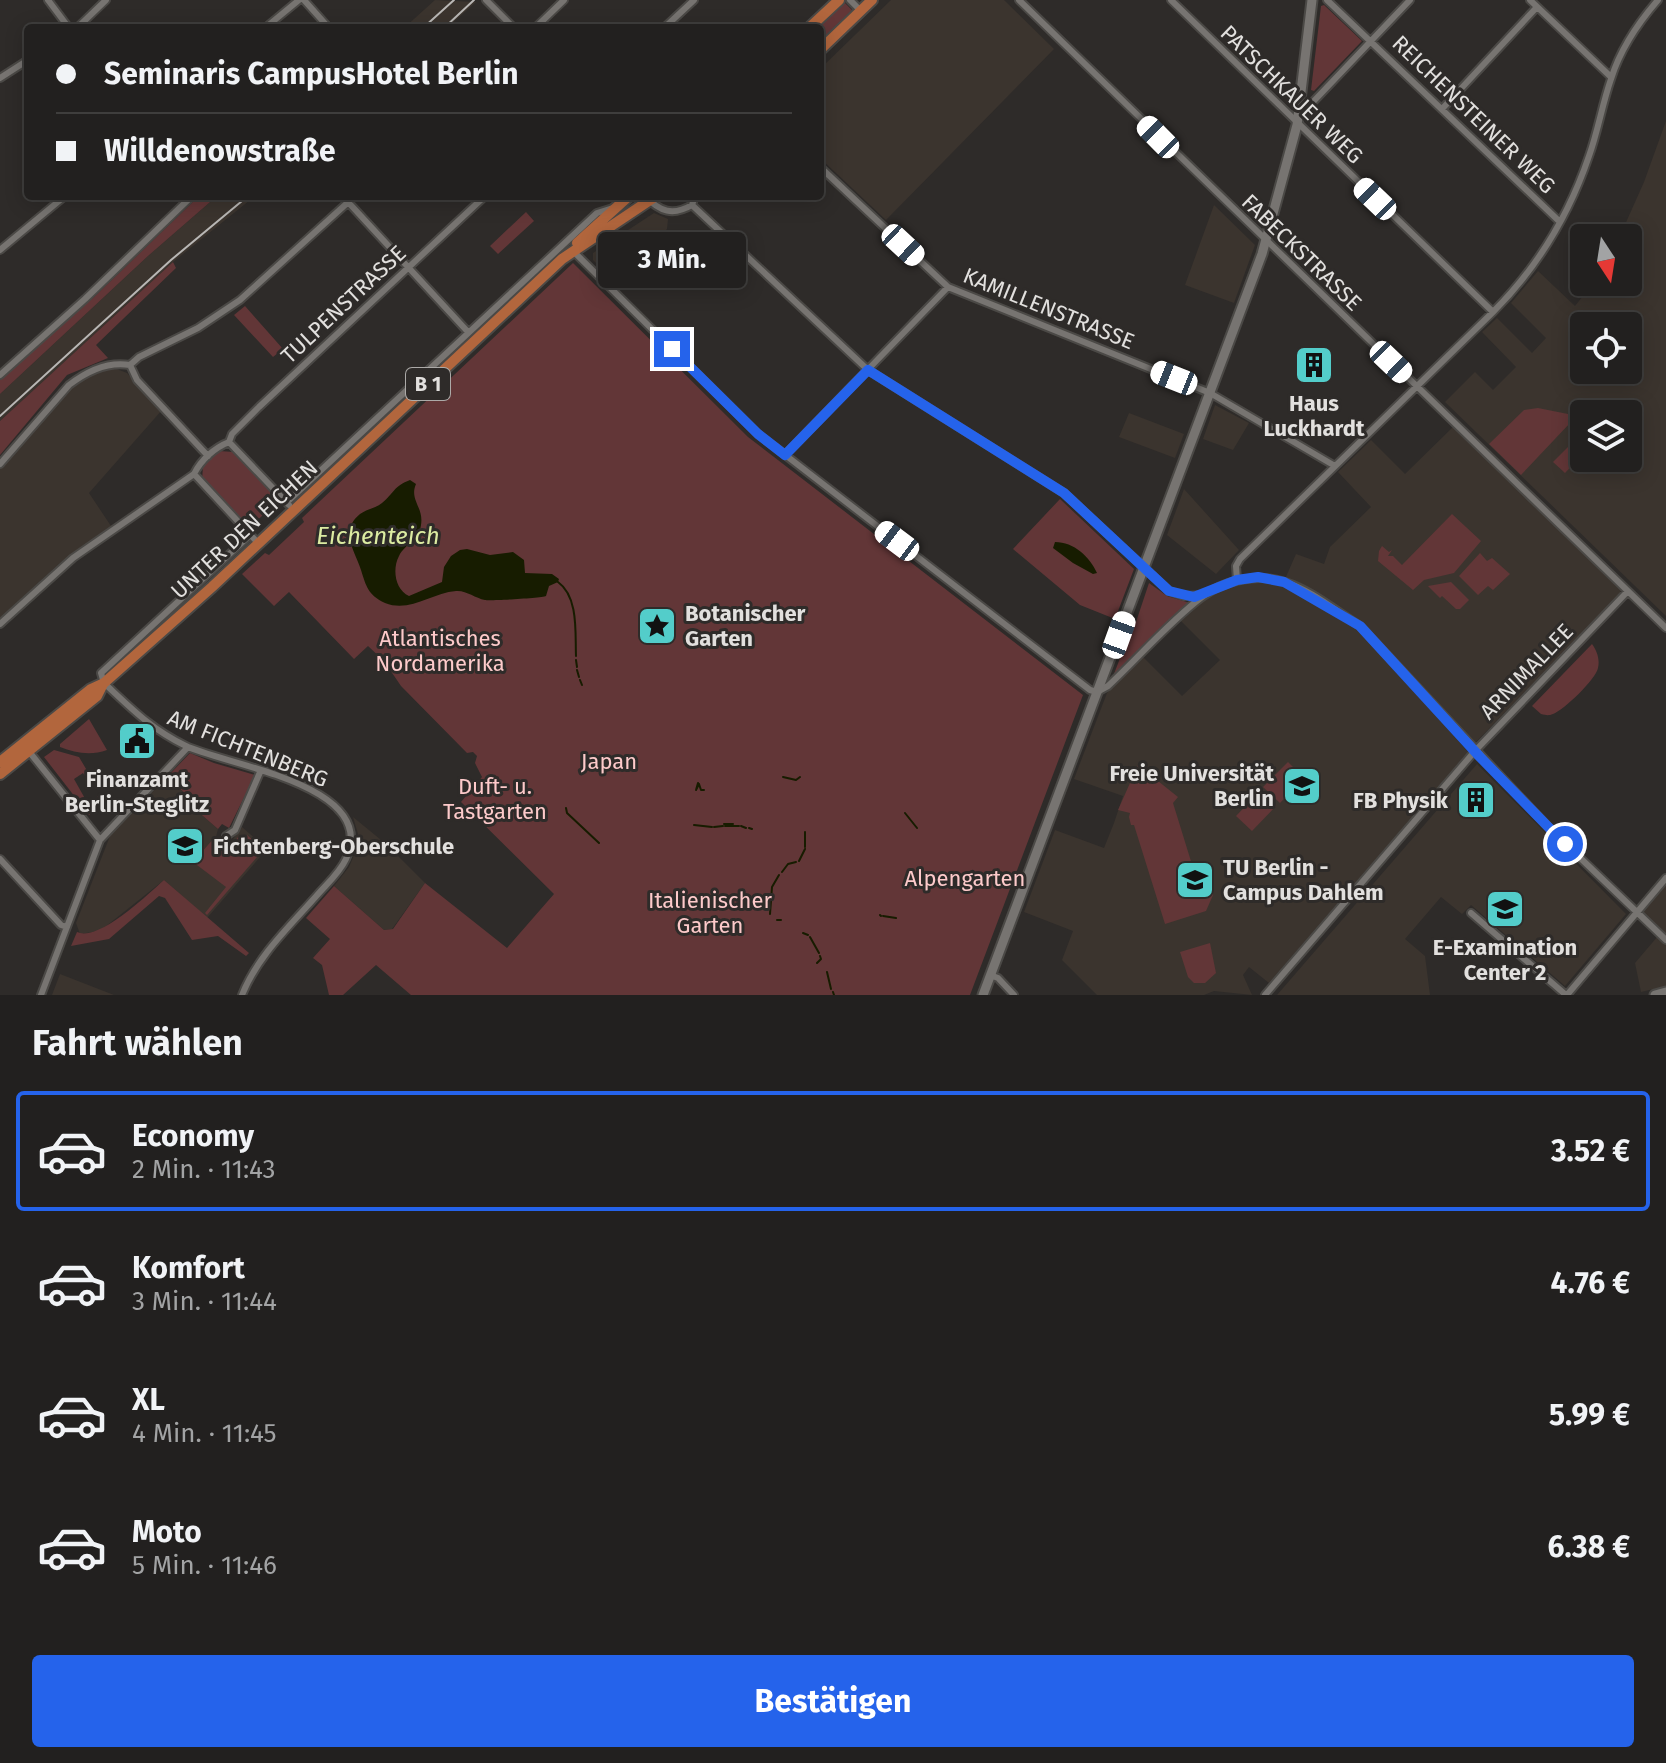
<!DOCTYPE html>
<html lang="de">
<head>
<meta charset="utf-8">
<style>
	:root { --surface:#22201f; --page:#2e2d2c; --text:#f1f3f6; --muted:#a2a3a4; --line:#3f3e3d; --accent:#2563eb }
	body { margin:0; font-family:"Fira Sans",sans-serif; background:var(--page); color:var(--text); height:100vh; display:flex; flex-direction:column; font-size:30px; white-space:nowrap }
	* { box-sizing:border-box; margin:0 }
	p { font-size:26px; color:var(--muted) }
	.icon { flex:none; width:44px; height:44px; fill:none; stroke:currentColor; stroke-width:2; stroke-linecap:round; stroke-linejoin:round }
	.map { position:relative; height:995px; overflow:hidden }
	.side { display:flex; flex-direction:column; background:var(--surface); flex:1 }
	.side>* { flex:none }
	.guide { position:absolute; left:24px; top:24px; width:800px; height:176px; border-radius:8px; box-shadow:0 4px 20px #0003,0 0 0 2px var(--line); display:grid; align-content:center; height:176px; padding:0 32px; background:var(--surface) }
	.needle { width:52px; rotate:168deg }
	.tools { position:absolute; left:1570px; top:224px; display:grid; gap:16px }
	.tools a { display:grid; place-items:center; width:72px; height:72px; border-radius:8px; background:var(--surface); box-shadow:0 4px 20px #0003,0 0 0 2px var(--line); font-size:40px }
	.end { position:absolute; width:36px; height:36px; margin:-18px; border:10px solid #2563eb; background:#fff; box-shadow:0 0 0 4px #fff }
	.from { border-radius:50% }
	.bubble { position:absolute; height:56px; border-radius:8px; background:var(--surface); box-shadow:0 4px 20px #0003,0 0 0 2px var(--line); font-size:26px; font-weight:700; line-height:56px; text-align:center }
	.car { position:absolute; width:24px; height:48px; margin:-24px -12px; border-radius:10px; box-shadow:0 0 6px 2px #0007; background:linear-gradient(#fff 24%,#345 0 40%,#fff 0 76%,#345 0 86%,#fff 0) }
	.guide b { display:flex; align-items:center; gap:28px; height:76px; font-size:30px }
	.guide b+b { border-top:2px solid var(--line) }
	.guide i { width:20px; height:20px; background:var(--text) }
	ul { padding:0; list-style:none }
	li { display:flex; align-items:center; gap:24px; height:120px; margin:0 16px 12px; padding:0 16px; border:4px solid transparent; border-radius:8px }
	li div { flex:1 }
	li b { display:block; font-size:30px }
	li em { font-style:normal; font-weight:700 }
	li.active { border-color:var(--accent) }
	li>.icon { width:72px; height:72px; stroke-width:1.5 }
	h2 { padding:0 32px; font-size:36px; line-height:96px }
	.action { display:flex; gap:16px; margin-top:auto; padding:16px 32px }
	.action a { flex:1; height:92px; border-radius:8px; background:var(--accent); color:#fff; font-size:32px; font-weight:700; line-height:92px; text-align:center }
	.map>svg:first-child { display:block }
	.built { fill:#3b342e; fill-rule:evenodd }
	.green { fill:#623637 }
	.water { fill:#171c00 }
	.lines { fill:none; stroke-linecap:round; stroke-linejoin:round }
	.stream { stroke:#171c00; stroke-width:2 }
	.minor-casing { stroke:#4b4946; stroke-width:10 }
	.secondary-casing { stroke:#4b4946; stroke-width:13 }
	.primary-casing { stroke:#4b4946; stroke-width:14 }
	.minor { stroke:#777471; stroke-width:6 }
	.secondary { stroke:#777471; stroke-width:9 }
	.primary { stroke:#b2663d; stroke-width:10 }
	.tram { stroke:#b9b7b5; stroke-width:2 }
	.route { stroke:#2563eb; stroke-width:10 }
	.labels { text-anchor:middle; stroke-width:6; stroke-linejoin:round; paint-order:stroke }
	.shield { fill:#2e2b29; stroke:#acaaa8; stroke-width:2 }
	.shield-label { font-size:20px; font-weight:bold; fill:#e2e0de }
	.street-label { font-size:22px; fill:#e2e0de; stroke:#2e2b29 }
	.poi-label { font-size:22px; font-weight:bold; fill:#e2e0de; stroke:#2e2b29 }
	.park-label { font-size:22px; fill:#fdcaca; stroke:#2e2b29 }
	.water-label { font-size:24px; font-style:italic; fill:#dceca2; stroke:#2e2b29 }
</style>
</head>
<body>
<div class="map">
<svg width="1666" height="995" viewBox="0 0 1666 995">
	<rect width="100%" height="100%" fill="#2e2b29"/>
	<!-- built -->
	<path class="built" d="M435 0 476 2 447 28H404Z
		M891 0H1004L1054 49 886 220 820 158V69Z
		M1666 121V616L1445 402 1475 372 1493 390 1516 367 1482 332 1497 318 1532 353 1546 338 1511 303 1538 271 1575 306 1594 282H1628V238H1619L1644 182ZM1584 326H1628V370H1584ZM1584 414H1628V458H1584Z
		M217 196H255L173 262 0 421V394L148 256Z
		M1214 205 1255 245 1234 303 1185 285Z
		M654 213 668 219 667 229 640 256 636 253 611 278 593 260V253Z
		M114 368 127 373 162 410 89 493 111 526 60 563 0 618V469L73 385 103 369Z
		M1215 405 1249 423 1233 450 1203 439Z
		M1129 413 1184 434 1175 458 1119 437Z
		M1453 427 1509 478V481L1611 580H1614L1621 590 1620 595 1474 744 1363 623 1301 586 1285 579 1296 554 1324 564 1330 547 1371 507 1338 472 1371 440 1405 474Z
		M1184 489 1239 550 1216 574 1167 535Z
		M1254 581 1275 583 1297 591 1362 632 1468 752 1269 983 1249 967 1243 975 1252 995 1214 991 1204 995H1097L1062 960 1073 931 1024 912 1055 830 1104 848 1114 823 1123 796 1074 779 1107 693 1143 657 1182 696 1220 660 1181 621 1212 594 1238 583Z
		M1477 764 1626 914 1565 986 1471 905 1462 914 1441 897 1405 939 1425 956 1430 995H1277Z
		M167 777 199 806 196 810 218 829 216 837 224 844 231 842 242 827 267 849 207 918 164 880 100 931 80 934 76 923 110 836Z
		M353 817 386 844 425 883 392 929 384 930 334 886 349 867 357 848 358 834Z
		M1666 882V935L1641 911Z
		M1658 936 1666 943V986L1641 992 1635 963Z
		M60 974 114 995H52Z"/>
	<!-- green -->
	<path class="green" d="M845 3 852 10 820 41V28H818Z
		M1324 5 1362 41 1314 91 1311 90 1321 6Z
		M199 196H217L148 256 0 394V380L95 296Z
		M526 212 534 221 498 254 490 246Z
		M173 262 176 268 96 345 108 358 67 375 0 455V421Z
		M573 263 748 437 1083 695 970 995H411L376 965 343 995H329L322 965 313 958 330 939 306 918 334 886 384 930 393 929 425 883 507 948 554 894 461 802 482 777 475 763 477 756 473 752 467 753 401 686 384 661 368 646 354 659 289 592 274 606 242 574 265 553 269 555 304 522 302 518Z
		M245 306 283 349 273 357 234 315Z
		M1538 408 1568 414 1571 422 1521 475 1489 444 1524 410Z
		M1573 442 1584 453 1565 473 1553 462Z
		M219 451 234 452 277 499 274 505 251 526H245L202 481 203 466Z
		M1060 499 1134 569 1115 619 1080 605 1013 549Z
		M1452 514 1481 541 1454 573 1424 580 1413 590 1378 561 1379 551 1382 546 1389 552 1392 550 1388 556H1393L1402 565Z
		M1480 553 1487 561 1492 558 1510 574 1493 590 1488 586 1478 595 1459 576Z
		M1451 582 1469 600 1460 609H1456L1442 596 1440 598 1428 586Z
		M1149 583 1167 596 1190 603 1127 664 1123 665 1125 667 1112 679 1134 622H1136Z
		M1592 644C1597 651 1600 659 1598 668 1596 679 1564 710 1553 714 1548 716 1546 715 1541 714L1532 706Z
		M89 719 107 750C91 756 75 753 60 747V744Z
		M54 750 79 757 92 779 88 781 83 773 74 779 92 811 102 806 97 797 100 795 105 806 89 815 44 757Z
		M190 753 214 763 255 775 229 828 222 824 218 829 196 810 199 806 167 777Z
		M1288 762 1304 778 1280 803 1263 787Z
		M1138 765 1178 797 1173 803 1194 871 1209 877 1213 895 1206 911 1165 924 1134 825H1131L1129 817 1130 813 1118 810Z
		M1260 791 1276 806 1252 831 1236 816Z
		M247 835 264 849 207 915 205 913 226 887 193 862 215 837 228 849 239 836 243 839Z
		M164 880 249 953 246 956 218 936 192 940 165 898 159 896 109 939 71 946 77 932C99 942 147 895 164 880Z
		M1210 943 1216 973 1205 983H1194L1188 977 1180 952Z"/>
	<!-- water -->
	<path class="water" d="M410 480 416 484C409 500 424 507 421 525 419 540 405 544 399 556 392 569 395 590 409 596L442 582 444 567 451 556 460 550 467 549 490 555 513 552 524 560 525 573 552 574 559 579 558 582 549 586 546 596C542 598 490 601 485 600 475 598 466 590 456 591 431 593 410 613 385 603 368 595 366 586 361 570 355 551 339 531 360 514 367 509 376 508 382 503 394 493 394 486 410 480Z
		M1055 542C1074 542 1090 557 1097 573L1093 574 1073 563 1053 548Z"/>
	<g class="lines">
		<!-- stream -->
		<path class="stream" d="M558 582C579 597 575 634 576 656
			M576 660 577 667
			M577 670 579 677
			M580 680 582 685
			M783 777 796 780 800 777
			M698 783 696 790 699 784 701 790H704
			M566 808 567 813 599 843
			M905 813 917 828
			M724 824H733
			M694 825 712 827
			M725 826H739
			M741 826 746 828
			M714 827 723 826
			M749 828 752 829
			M805 832V847
			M799 861 805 849
			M782 872 788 864 796 862
			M770 914 772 887 779 875
			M880 915 881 916
			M883 916 896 918
			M777 920H781
			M803 933 808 935
			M810 937 819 953
			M817 963 821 959 820 956
			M827 972 831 989
			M833 992 834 995"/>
		<!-- minor casing -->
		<g class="minor-casing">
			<path id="minor" d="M48 0 69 28
				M304 0 329 28
				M486 0 514 28
				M850 0 861 11
				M1019 0 1666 628
				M1171 0 1493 312
				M1327 0 1560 222
				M1530 0 1611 77
				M77 28 106 0
				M265 28 299 0
				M535 28 564 0
				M664 28 694 0
				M0 78 28 60
				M1300 104H1311L1410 0
				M1442 109 1537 7
				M820 167 948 287 1210 393 1335 466
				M645 196C660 212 673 216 692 205L695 196
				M348 202 468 332
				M692 205 868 370 1064 493 1169 591 1184 596 1204 595
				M0 250 65 196
				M573 251 758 434 1090 690 1097 692 1108 686C1137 659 1170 621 1202 597 1224 580 1258 573 1285 582 1311 590 1336 611 1360 626L1551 830 1666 940
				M130 365 139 357 198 328 240 300 355 196
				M130 365 137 380 208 456
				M0 375 85 299 192 196
				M229 442 232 434 259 407 485 196
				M229 442 289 505
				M785 455 948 287
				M0 464 69 385C87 371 107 361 130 365
				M194 474 258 543
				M194 474C201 460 214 448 229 442
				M287 502 597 213 616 207
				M1237 580 1236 566 1240 559 1493 312C1536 269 1569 215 1589 156 1598 131 1602 105 1611 79 1620 50 1638 23 1658 0
				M0 624 73 558 194 474
				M27 749 100 840
				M226 836 235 830 261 770
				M0 859 61 925 67 927
				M1471 913 1566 995
				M990 975 998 978 1014 995
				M41 995 100 840 188 747
				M242 995C258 955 291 925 319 893 328 883 340 872 346 859 380 785 229 766 186 746 151 729 132 709 104 683L101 673 250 535
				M1265 995 1475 751 1628 591
				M1567 995 1666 878"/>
		</g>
		<!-- secondary casing -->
		<g class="secondary-casing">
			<path id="secondary" d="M983 995 1262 254 1297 125 1312 0
				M1655 995 1666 992"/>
		</g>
		<!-- primary casing -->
		<g class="primary-casing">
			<path id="primary" d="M809 28 839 0
				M820 50 872 0
				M577 243 629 196
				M0 762 91 689 104 683 212 587 562 259 656 196
				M0 774 97 696 103 684"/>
		</g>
		<!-- minor -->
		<use href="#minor" class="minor"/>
		<!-- secondary -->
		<use href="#secondary" class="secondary"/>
		<!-- primary -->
		<use href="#primary" class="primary"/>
		<!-- tram -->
		<path class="tram" d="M423 28 454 0
			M444 28 474 0
			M0 416 171 260 248 196"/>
	</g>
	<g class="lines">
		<!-- route -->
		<path class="route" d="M672 349 758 434 785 455 868 370 1064 493 1169 591 1194 597 1237 580 1258 577 1284 582 1360 626 1480 757 1565 844"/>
	</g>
	<!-- icons -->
	<defs>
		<g id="building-square" transform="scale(2)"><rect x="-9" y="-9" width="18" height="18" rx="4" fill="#53cdca" stroke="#2e2b29"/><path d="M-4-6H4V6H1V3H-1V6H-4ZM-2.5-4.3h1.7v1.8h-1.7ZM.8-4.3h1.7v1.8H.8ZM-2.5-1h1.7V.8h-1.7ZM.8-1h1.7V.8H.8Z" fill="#111"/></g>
		<g id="sight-square" transform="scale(2)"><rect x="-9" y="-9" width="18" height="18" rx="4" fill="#53cdca" stroke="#2e2b29"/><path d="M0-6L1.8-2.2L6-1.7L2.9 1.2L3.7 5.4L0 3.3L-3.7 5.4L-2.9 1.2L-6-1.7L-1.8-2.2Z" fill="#111"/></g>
		<g id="civic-square" transform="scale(2)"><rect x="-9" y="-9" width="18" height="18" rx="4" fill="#53cdca" stroke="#2e2b29"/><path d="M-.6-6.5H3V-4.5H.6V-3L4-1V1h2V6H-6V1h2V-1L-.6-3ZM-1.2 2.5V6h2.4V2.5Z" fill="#111"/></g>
		<g id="university-square" transform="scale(2)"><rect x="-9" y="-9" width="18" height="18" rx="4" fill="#53cdca" stroke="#2e2b29"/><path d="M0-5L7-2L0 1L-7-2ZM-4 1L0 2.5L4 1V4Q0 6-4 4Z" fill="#111"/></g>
		<g id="school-square" transform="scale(2)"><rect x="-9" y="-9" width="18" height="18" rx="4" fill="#53cdca" stroke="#2e2b29"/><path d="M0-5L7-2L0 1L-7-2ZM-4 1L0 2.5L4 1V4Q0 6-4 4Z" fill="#111"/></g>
	</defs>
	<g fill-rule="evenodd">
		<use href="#building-square" x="1314" y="365"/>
		<use href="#sight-square" x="657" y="626"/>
		<use href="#civic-square" x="137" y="741"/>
		<use href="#university-square" x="1302" y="786"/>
		<use href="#building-square" x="1476" y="800"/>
		<use href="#school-square" x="185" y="846"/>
		<use href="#university-square" x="1195" y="880"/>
		<use href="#university-square" x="1505" y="909"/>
	</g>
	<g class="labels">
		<!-- shield labels -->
		<rect class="shield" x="406" y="368" width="44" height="32" rx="6"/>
		<g class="shield-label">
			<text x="428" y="391">B 1</text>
		</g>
		<!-- street labels -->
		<g class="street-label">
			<text transform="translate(1292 94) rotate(44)" y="8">PATSCHKAUER WEG</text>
			<text transform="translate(1474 114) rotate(44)" y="8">REICHENSTEINER WEG</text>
			<text transform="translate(1302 252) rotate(44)" y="8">FABECKSTRASSE</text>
			<text transform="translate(343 304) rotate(-43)" y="8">TULPENSTRASSE</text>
			<text transform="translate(1049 308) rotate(22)" y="8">KAMILLENSTRASSE</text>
			<text transform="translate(244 529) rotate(-43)" y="8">UNTER DEN EICHEN</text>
			<text transform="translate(1526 671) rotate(-46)" y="8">ARNIMALLEE</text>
			<text transform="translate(248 748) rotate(22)" y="8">AM FICHTENBERG</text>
		</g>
		<!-- poi labels -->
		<g class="poi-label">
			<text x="1314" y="411">Haus<tspan x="1314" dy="25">Luckhardt</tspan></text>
			<text x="685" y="621" text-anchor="start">Botanischer<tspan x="685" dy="25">Garten</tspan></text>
			<text x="1274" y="781" text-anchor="end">Freie Universität<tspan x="1274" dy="25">Berlin</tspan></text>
			<text x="137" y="787">Finanzamt<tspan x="137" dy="25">Berlin-Steglitz</tspan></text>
			<text x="1448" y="808" text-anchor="end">FB Physik</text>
			<text x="213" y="854" text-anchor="start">Fichtenberg-Oberschule</text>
			<text x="1223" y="875" text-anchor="start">TU Berlin -<tspan x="1223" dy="25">Campus Dahlem</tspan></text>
			<text x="1505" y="955">E-Examination<tspan x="1505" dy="25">Center 2</tspan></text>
		</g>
		<!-- park labels -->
		<g class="park-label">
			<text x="440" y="646">Atlantisches<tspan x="440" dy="25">Nordamerika</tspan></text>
			<text x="609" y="769">Japan</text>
			<text x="495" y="794">Duft- u.<tspan x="495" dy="25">Tastgarten</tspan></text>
			<text x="965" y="886">Alpengarten</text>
			<text x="710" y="908">Italienischer<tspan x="710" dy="25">Garten</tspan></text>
		</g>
		<!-- water labels -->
		<g class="water-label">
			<text x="378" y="544">Eichenteich</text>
		</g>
	</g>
</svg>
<div class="tools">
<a><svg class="needle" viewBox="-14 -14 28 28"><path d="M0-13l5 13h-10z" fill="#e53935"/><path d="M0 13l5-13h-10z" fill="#a2a3a4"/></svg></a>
<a><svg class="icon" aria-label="locate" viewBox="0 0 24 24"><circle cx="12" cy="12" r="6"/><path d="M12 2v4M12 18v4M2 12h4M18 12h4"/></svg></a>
<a><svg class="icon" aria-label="layers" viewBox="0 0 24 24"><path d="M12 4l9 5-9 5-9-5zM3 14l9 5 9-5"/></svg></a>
</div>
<i class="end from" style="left:1565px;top:844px"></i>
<i class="end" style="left:672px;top:349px"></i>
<div class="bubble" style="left:598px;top:232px;width:148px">3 Min.</div>
<i class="car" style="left:1158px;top:137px;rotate:315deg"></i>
<i class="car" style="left:1375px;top:199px;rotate:314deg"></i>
<i class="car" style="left:903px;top:245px;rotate:133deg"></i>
<i class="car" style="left:1391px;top:362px;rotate:134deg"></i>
<i class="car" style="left:1174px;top:378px;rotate:292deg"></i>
<i class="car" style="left:897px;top:541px;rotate:307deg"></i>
<i class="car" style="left:1119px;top:635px;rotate:20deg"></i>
<div class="guide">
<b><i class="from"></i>Seminaris CampusHotel Berlin</b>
<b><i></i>Willdenowstraße</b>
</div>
</div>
<section class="side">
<h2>Fahrt wählen</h2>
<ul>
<li class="active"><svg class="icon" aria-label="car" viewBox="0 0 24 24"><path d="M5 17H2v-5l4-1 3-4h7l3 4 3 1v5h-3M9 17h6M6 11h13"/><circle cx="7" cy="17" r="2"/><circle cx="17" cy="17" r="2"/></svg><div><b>Economy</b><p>2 Min. · 11:43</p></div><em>3.52 €</em></li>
<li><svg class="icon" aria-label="car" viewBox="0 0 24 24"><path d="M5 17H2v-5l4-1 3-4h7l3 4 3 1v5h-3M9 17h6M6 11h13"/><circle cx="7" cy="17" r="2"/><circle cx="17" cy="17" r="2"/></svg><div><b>Komfort</b><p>3 Min. · 11:44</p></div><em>4.76 €</em></li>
<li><svg class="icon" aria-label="car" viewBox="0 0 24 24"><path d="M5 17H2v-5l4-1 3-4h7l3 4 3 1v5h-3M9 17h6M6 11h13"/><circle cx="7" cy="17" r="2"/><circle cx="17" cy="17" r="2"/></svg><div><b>XL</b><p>4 Min. · 11:45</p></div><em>5.99 €</em></li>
<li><svg class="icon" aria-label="car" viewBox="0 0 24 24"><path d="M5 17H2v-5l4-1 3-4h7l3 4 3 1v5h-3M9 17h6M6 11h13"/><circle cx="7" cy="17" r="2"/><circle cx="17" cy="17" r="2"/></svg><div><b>Moto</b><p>5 Min. · 11:46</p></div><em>6.38 €</em></li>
</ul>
<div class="action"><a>Bestätigen</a></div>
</section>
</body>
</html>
